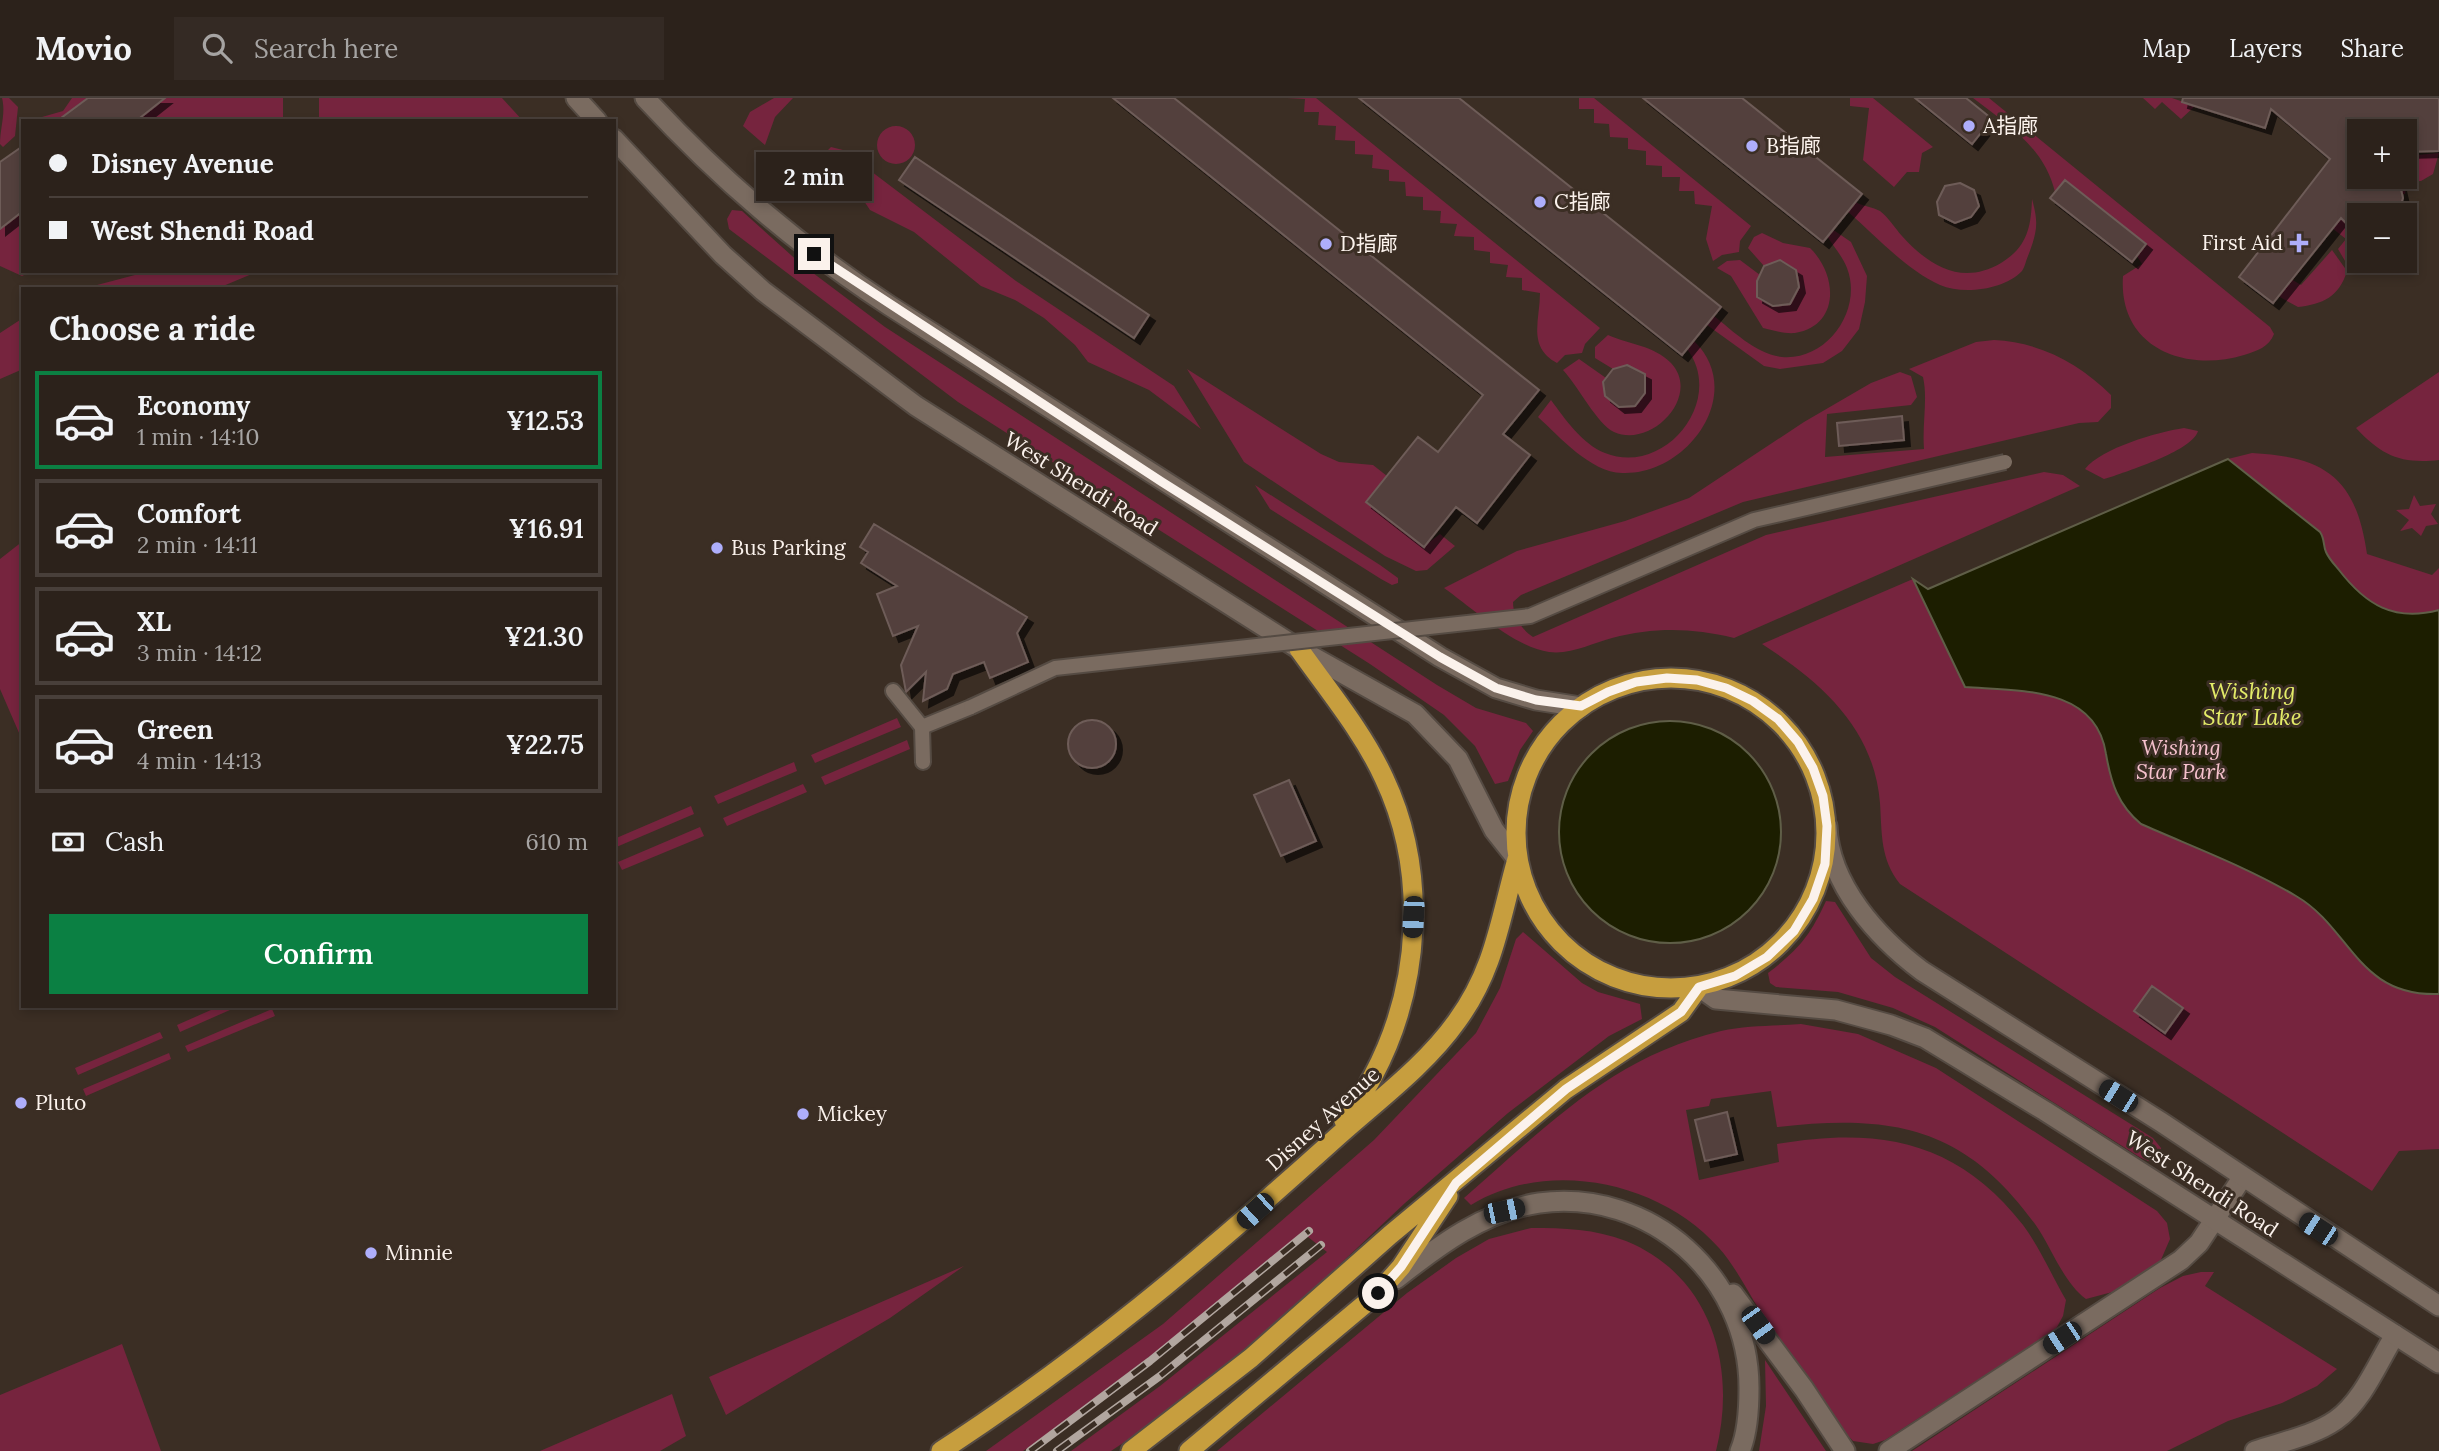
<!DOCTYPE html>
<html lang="en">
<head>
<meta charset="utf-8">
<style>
	:root { --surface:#2c221b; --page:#342a24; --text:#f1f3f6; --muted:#a6a4a3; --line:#483f3a; --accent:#0b8043 }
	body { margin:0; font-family:Lora,"Noto Sans SC",serif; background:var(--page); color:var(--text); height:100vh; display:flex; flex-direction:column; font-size:26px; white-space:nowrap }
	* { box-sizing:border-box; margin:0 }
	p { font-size:23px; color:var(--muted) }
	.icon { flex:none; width:38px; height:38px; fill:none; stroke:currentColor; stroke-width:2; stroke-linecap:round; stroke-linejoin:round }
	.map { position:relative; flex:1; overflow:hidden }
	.details { position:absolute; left:21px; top:189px; width:595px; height:721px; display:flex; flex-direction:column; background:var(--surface); border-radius:0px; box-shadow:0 4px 10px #0003,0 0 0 2px var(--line) }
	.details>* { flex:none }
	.banner { position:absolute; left:21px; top:21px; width:595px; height:154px; border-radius:0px; box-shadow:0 4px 10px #0003,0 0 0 2px var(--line); display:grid; align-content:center; height:154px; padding:0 28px; background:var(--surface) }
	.controls { position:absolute; left:2347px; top:21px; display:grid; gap:14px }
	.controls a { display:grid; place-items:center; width:70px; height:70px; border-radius:0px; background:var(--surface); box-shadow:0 4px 10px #0003,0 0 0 2px var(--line); font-size:35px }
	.end { position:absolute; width:32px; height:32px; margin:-16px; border:9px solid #fbf2ec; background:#111; box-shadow:0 0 0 4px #111 }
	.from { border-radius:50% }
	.bubble { position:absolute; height:49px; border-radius:0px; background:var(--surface); box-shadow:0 4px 10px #0003,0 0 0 2px var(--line); font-size:23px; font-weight:600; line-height:49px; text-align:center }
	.car { position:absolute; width:21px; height:42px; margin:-21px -10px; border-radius:9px; box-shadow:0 0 5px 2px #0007; background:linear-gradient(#222 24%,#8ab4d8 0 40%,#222 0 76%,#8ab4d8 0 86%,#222 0) }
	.banner b { display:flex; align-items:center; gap:24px; height:66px; font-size:26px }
	.banner b+b { border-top:2px solid var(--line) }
	.banner i { width:18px; height:18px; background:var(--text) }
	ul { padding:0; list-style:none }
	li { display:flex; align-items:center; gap:21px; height:98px; margin:0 14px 10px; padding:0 14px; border:4px solid var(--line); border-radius:0px }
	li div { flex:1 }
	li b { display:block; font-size:26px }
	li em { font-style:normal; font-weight:600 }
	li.selected { border-color:var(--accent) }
	li>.icon { width:63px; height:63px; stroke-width:1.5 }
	h2 { padding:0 28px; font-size:32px; line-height:84px }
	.pay { display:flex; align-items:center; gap:18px; height:77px; padding:0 28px; font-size:26px }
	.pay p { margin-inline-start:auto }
	.button { display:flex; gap:14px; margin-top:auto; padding:14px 28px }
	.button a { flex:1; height:80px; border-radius:0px; background:var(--accent); color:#fff; font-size:28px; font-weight:600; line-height:80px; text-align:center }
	header { display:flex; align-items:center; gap:42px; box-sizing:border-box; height:98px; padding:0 35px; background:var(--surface); border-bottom:2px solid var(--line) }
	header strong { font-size:33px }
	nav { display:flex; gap:38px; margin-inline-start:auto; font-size:24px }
	.search { width:490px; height:63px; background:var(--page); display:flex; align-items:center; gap:18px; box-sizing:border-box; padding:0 24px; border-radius:0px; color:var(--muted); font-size:26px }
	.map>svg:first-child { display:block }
	.green { fill:#76243e }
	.water { fill:#1c1e00; stroke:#5f5e47; stroke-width:2 }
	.building { fill:#52413d; stroke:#6e5c58; stroke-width:2; filter:url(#shadow) }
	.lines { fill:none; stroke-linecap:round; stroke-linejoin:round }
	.pedestrian-casing { stroke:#554b43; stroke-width:18 }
	.minor-casing { stroke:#554b43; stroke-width:23 }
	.tertiary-casing { stroke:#554b43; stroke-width:23 }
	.trunk-casing { stroke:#554b43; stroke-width:23 }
	.pedestrian { stroke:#7a6b60; stroke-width:14 }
	.minor { stroke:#7a6b60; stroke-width:19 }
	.tertiary { stroke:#7a6b60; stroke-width:19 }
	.trunk { stroke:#c79e3e; stroke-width:19 }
	.rail-casing { stroke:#b1a69f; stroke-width:8 }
	.rail { stroke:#3b2e24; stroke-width:5; stroke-dasharray:16; stroke-linecap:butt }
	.pedestrian-bridge-casing { stroke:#554b43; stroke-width:18; stroke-linecap:butt }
	.pedestrian-bridge { stroke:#7a6b60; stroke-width:14 }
	.route { stroke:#fbf2ec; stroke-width:9 }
	.poi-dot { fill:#aeaefb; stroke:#3b2e24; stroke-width:2.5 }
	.labels { text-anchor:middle; stroke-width:6; stroke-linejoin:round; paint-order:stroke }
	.poi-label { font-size:21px; fill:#fbf2ec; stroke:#3b2e24; text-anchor:start }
	.street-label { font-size:21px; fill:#fbf2ec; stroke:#3b2e24 }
	.park-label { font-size:21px; font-style:italic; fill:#f6c2cd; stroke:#3b2e24 }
	.water-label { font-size:23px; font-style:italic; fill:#e3eb68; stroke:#3b2e24 }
</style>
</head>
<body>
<header>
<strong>Movio</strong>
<div class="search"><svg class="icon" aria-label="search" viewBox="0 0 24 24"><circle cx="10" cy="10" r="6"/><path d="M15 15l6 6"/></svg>Search here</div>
<nav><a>Map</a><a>Layers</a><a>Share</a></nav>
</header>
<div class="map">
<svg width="2439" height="1353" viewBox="0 0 2439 1353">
	<defs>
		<filter id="shadow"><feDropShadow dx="6" dy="6" stdDeviation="0" flood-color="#0009"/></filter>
	</defs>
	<rect width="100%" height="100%" fill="#3b2e24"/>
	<!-- green -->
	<path class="green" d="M2 0H9L18 9 15 38 3 49 0 46C0 30 6 15 2 0Z
		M72 0H87L57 23H28L63 13Z
		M158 0H283V23H136Z
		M319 0H502L523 23H319Z
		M774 0H793L775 19 765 47 743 28 750 14Z
		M1287 0H1316L1600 230 1585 246 1582 255 1565 257 1557 265C1527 249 1540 222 1540 195L1522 192V180L1506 179 1508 167 1490 165V154L1474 152V139L1454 138 1457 126 1440 125 1441 113 1423 112V99L1406 98 1405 84 1389 83V72L1372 70 1373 57 1355 56V43L1335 42 1336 28 1318 27 1319 14H1304L1305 1Z
		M1579 0H1594L1751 128 1740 143 1739 154 1722 157 1713 163 1706 141 1712 108 1695 106 1694 93H1679L1680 79H1662V68L1646 67V53L1628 51V40L1610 39 1609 26 1594 25V11H1579Z
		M1850 0H1873L1933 49 1922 55 1919 74H1907L1894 89 1863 62 1869 10 1850 8Z
		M1973 0H1989L2270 229 2274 236C2269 249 2257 253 2244 257 2184 275 2118 249 2123 178L2142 166 2137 158 2146 146 2065 83 2055 94C2044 49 2008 27 1973 0Z
		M2143 0H2172L2195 8 2181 21 2162 4 2155 11Z
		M877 47a19 19 0 1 1 38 0a19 19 0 1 1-38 0Z
		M831 49 843 52 1016 183 1174 288 1201 331 1149 292 1088 264 1075 247 1044 220 1015 202 981 188 914 134 870 112 864 103 840 84 821 76 826 54Z
		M2439 55 2433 76 2421 83 2407 84 2405 96 2402 95 2400 87 2393 80 2404 79 2405 63 2418 57Z
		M2032 101C2039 126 2037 134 2028 158 2026 162 2025 169 2022 173 2004 192 1963 197 1940 187 1905 171 1876 138 1847 113L1855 104C1862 108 1873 109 1880 113 1888 119 1895 130 1902 138 1929 168 1962 188 2001 165 2027 149 2031 130 2032 101Z
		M732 112 742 113 801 166 885 229 1437 587 1476 610 1526 625 1533 633 1520 652 1508 683 1495 686 1475 648 1444 617 1370 566 958 304 729 131 727 121Z
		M23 113V173H32L22 178 0 168V131Z
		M2341 120 2359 132V142L2348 168 2338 151 2346 141 2332 130Z
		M1832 131 1851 144 1867 178 1865 204 1859 231 1842 253 1823 265 1780 271 1764 268 1707 227 1714 218C1733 233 1756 256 1782 259 1828 263 1863 211 1847 170 1843 159 1833 148 1827 138Z
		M1762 135 1783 145 1810 150C1838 177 1840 228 1795 235 1784 236 1773 232 1763 230L1731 178 1717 170 1727 163 1740 162 1760 177 1757 199 1773 208 1789 206 1799 189 1796 172 1780 162 1764 168 1748 150 1754 139Z
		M2332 152 2347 173C2339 199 2323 206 2298 209L2278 198 2291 181 2301 187Z
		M150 173H259L216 191H82Z
		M23 220V271L0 281V235Z
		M1608 237C1630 247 1653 247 1671 265 1702 298 1651 351 1614 334 1597 326 1578 288 1563 272L1579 261 1606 280 1603 284 1605 298 1619 309 1635 308 1645 295V276L1627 267 1613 271 1595 260V249Z
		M1994 242C2039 244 2079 265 2111 297V310L2098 324 2079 325 1743 404 1521 497 1513 504C1513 518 1521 531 1533 539L1766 437 2044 374 2063 377 2080 388 1734 540C1692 530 1655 529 1612 540 1592 545 1571 557 1549 554 1516 550 1472 510 1444 490L1517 453 1625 423 1689 400 1804 324 1871 285 1900 274 1911 278 1917 299 1911 307 1827 316 1825 359 1924 351C1922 326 1928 301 1923 279L1909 271 1976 244Z
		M1694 243C1747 294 1688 378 1622 375 1590 374 1560 339 1538 319L1551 302C1565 321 1582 346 1605 355 1665 379 1726 302 1687 251Z
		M1187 271 1321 356 1339 364 1373 367 1387 378 1367 405 1423 449 1440 436 1455 448 1427 472 1416 473 1385 458 1244 364Z
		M2439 274V362C2401 366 2382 358 2356 330Z
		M2184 330 2198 333C2193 352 2133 371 2114 378L2104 381 2085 371C2102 350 2157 334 2184 330Z
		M2252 355C2326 359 2356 380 2367 456L2432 477 2439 470V1051L2399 1053 2372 1093 1900 786C1880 761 1882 735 1880 705 1874 630 1821 584 1762 546L1913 481 1928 491 2228 361Z
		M1255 387 1380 467 1398 480V485L1392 487 1381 481 1270 411Z
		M2414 397 2420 408 2436 406 2431 416 2438 426 2426 428 2421 438 2412 430 2400 433 2409 422 2396 412 2409 411Z
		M23 443V644L0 591V461Z
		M897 620 901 629 815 665 811 657Z
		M907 642 910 651 825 687 821 679Z
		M794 664 797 673 718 706 714 698Z
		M803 686 807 694 727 728 723 720Z
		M691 708 694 716 614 750V741Z
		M700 729 704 738 622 772 618 764Z
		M1826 803 1835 804 1871 860 1895 879 2153 1040 2161 1050V1060L2153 1065 2141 1060 1935 929 1893 910 1838 894 1776 889 1770 885 1768 875C1799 851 1810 838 1826 803Z
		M1523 834 1582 885 1598 894 1640 906 1642 921 1609 938 1508 1015 1405 1105 1303 1201 1201 1288 1144 1331 1111 1353H1071L1160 1288 1327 1154 1303 1135 1161 1250 1032 1347 1023 1353H986L1163 1226 1374 1042 1476 935 1500 890 1516 841Z
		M220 908H239L180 934 177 927Z
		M272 911 275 918 188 954 185 948Z
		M1801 926 1858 936 1936 970 2157 1113 2167 1125 2170 1141 2160 1164 2116 1193 2086 1201C2063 1184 2052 1150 2035 1126 1964 1028 1892 1016 1777 1029L1771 993 1711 1001 1709 1008 1686 1012 1699 1082 1779 1064 1777 1046C1878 1029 1957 1042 2023 1127 2040 1150 2052 1178 2066 1202L2063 1218 2056 1231 1885 1342 1873 1346 1853 1343 1838 1327C1812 1289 1785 1251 1760 1213 1747 1192 1735 1168 1719 1150 1660 1083 1547 1060 1471 1107L1464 1100C1546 1029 1612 959 1721 933 1747 927 1775 928 1801 926Z
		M160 934 163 940 78 977 75 970Z
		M169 955 171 961 86 998 83 991Z
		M1531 1130C1564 1130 1595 1131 1626 1143 1712 1178 1737 1270 1716 1353H1217L1407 1195 1456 1160 1489 1141Z
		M964 1168 890 1220 726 1317 709 1279Z
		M2201 1174H2214L2205 1188 2337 1271 2317 1288 2282 1305 2228 1323 2167 1353H1912L2160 1190 2183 1178Z
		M122 1246 161 1353H0V1297Z
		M1765 1262 1826 1353H1759L1766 1308Z
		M672 1296 686 1338 660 1353H540Z"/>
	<!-- water -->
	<path class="water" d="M2228 361 2320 434C2325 441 2323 448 2326 454 2329 461 2335 467 2339 472 2366 507 2394 524 2439 512V896C2357 899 2351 830 2296 798 2247 769 2193 749 2141 726 2118 707 2111 685 2106 656 2096 588 2019 593 1965 589L1913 481 1928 491Z
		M1559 734a111 111 0 1 1 222 0a111 111 0 1 1-222 0Z"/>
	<!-- building -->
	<path class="building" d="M88 0H165L136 23H57Z
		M1113 0H1174L1539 292 1503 336 1530 357 1477 425 1456 409 1424 449 1366 404 1418 339 1438 354 1483 297Z
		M1359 0H1459L1721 209 1682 257Z
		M1643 0H1742L1862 96 1823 144Z
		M1915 0H1966L1992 21 1972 46Z
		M2183 0H2439V53L2404 54V33H2359V79H2391L2400 87 2403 100 2398 117H2359V138L2341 120 2273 205 2239 179 2330 61 2271 11 2265 30 2182 4Z
		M23 48V113L0 131V64Z
		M915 59 1149 217 1134 240 899 82Z
		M2065 82 2146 146 2132 164 2050 100Z
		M1960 85 1974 92 1979 108 1971 119 1955 125 1939 117 1937 104 1945 88Z
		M1780 162 1796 172 1799 189 1790 206 1773 208 1757 199V183L1764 168Z
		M1627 267 1645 276V295L1635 308 1619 309 1605 298 1603 284 1613 271Z
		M1902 318 1904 342 1839 348 1837 325Z
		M874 426 1027 519 1017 535 1028 564 990 580 984 564 953 576 947 591 923 603 926 574 906 594 901 567 918 528 893 538 877 496 897 488 861 465 868 454 860 449Z
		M1068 646a24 24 0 1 1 48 0a24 24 0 1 1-48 0Z
		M1289 682 1316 743 1281 758 1254 697Z
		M2152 888 2183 910 2165 935 2134 913Z
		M1727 1014 1737 1056 1705 1063 1695 1022Z"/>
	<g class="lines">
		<!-- pedestrian casing -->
		<g class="pedestrian-casing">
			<path id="pedestrian" d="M893 593 922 629 923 664
				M922 629 971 609"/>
		</g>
		<!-- minor casing -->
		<g class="minor-casing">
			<path id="minor" d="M1396 1181C1438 1148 1484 1113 1539 1105 1651 1090 1749 1179 1749 1290 1749 1311 1748 1334 1740 1353
				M1733 1196 1804 1291 1845 1353
				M1889 1353 2181 1162 2199 1145 2242 1080
				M2255 1353C2281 1344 2313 1338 2336 1322 2363 1303 2378 1264 2395 1237"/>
		</g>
		<!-- tertiary casing -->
		<g class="tertiary-casing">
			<path id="tertiary" d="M576 0 597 23
				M645 0C721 82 797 147 890 208L1440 559 1496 590 1536 602 1581 609
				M614 41 723 157 763 193 916 308 1299 551 1415 616 1458 661 1494 732 1517 761
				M1827 728C1829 787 1878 840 1922 873L2161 1024 2439 1208
				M1699 889 1716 901 1836 912 1891 927 1925 940 2045 1013 2439 1265"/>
		</g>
		<!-- trunk casing -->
		<g class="trunk-casing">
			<path id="trunk" d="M1299 551C1328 592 1363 634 1384 680 1428 773 1421 888 1373 978 1365 994 1354 1008 1344 1023
				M1516 735a155 155 0 1 1 310 0a155 155 0 1 1-310 0Z
				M941 1353C1080 1263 1204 1159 1327 1048 1370 1008 1423 971 1457 923 1495 871 1500 821 1517 761
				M1131 1353 1251 1260 1390 1137 1566 991 1681 914 1699 889
				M1189 1353 1378 1195 1401 1169 1448 1098"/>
		</g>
		<!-- pedestrian -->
		<use href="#pedestrian" class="pedestrian"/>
		<!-- minor -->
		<use href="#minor" class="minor"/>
		<!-- tertiary -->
		<use href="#tertiary" class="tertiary"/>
		<!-- trunk -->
		<use href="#trunk" class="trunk"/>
		<!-- rail casing -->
		<g class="rail-casing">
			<path id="rail" d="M1030 1353 1150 1263 1309 1133
				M1057 1353 1160 1278 1321 1147"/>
		</g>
		<!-- rail -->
		<use href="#rail" class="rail"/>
		<!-- pedestrian-bridge casing -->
		<g class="pedestrian-bridge-casing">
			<path id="pedestrian-bridge" d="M971 609 1055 570 1530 518 1754 422 2005 364"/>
		</g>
		<!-- pedestrian-bridge -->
		<use href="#pedestrian-bridge" class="pedestrian-bridge"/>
	</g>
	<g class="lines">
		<!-- route -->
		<path class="route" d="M814 156 1162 384 1440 559 1496 590 1536 602 1581 608 1608 594 1636 584 1667 580 1697 582 1726 590 1753 603 1778 621 1798 644 1813 670 1823 698 1827 728 1825 766 1813 801 1794 833 1767 859 1735 878 1699 889 1681 914 1566 991 1456 1085 1401 1169 1378 1195"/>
	</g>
	<!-- markers -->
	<g class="poi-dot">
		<circle cx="1969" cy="28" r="7"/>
		<circle cx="1752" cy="48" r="7"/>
		<circle cx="1540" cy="104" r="7"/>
		<path d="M2295.5 134.5h7v7h7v7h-7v7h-7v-7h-7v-7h7z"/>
		<circle cx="1326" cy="146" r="7"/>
		<circle cx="717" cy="450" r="7"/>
		<circle cx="21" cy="1005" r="7"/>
		<circle cx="803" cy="1016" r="7"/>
		<circle cx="371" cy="1155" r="7"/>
	</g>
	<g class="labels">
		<!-- poi labels -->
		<g class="poi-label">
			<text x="1983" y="35">A指廊</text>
			<text x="1766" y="55">B指廊</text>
			<text x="1554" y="111">C指廊</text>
			<text x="2283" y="152" text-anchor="end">First Aid</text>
			<text x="1340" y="153">D指廊</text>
			<text x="731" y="457">Bus Parking</text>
			<text x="35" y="1012">Pluto</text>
			<text x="817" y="1023">Mickey</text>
			<text x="385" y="1162">Minnie</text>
		</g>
		<!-- street labels -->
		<g class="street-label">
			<text transform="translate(1081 386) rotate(32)" y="7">West Shendi Road</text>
			<text transform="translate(1323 1021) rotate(-42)" y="7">Disney Avenue</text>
			<text transform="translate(2202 1086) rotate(33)" y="7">West Shendi Road</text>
		</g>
		<!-- park labels -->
		<g class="park-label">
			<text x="2181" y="657">Wishing<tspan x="2181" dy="24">Star Park</tspan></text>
		</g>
		<!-- water labels -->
		<g class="water-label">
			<text x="2252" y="601">Wishing<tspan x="2252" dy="26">Star Lake</tspan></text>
		</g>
	</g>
</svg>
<div class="controls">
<a>+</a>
<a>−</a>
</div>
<i class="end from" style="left:1378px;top:1195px"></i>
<i class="end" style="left:814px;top:156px"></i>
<div class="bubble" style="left:756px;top:54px;width:116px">2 min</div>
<i class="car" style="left:1413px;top:819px;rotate:183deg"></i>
<i class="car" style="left:2118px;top:998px;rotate:302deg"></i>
<i class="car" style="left:1255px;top:1113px;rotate:228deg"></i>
<i class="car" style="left:1504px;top:1113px;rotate:78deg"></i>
<i class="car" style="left:2318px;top:1131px;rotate:303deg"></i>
<i class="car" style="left:1758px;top:1227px;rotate:144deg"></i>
<i class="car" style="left:2062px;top:1240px;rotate:237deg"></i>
<div class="banner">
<b><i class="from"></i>Disney Avenue</b>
<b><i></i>West Shendi Road</b>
</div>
<section class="details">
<h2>Choose a ride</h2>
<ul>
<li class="selected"><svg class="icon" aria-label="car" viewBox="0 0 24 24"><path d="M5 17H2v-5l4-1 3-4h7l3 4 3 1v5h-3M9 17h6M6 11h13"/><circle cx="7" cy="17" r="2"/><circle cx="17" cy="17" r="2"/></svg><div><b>Economy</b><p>1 min · 14:10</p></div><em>¥12.53</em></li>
<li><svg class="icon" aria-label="car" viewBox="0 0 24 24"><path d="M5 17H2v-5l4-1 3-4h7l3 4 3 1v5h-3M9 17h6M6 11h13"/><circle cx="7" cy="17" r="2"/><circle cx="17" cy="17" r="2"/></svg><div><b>Comfort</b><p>2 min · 14:11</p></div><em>¥16.91</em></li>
<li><svg class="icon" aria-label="car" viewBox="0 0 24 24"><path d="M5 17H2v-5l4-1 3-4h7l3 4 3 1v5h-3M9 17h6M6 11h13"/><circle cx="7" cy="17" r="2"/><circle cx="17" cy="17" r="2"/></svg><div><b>XL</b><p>3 min · 14:12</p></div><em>¥21.30</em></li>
<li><svg class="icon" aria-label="car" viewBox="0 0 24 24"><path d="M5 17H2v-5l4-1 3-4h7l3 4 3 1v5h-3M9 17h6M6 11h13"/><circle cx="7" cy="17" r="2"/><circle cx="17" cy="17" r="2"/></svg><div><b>Green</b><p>4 min · 14:13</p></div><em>¥22.75</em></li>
</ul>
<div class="pay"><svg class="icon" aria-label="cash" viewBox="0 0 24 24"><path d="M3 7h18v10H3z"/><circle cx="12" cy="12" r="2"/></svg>Cash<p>610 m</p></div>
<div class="button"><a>Confirm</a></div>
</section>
</div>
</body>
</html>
